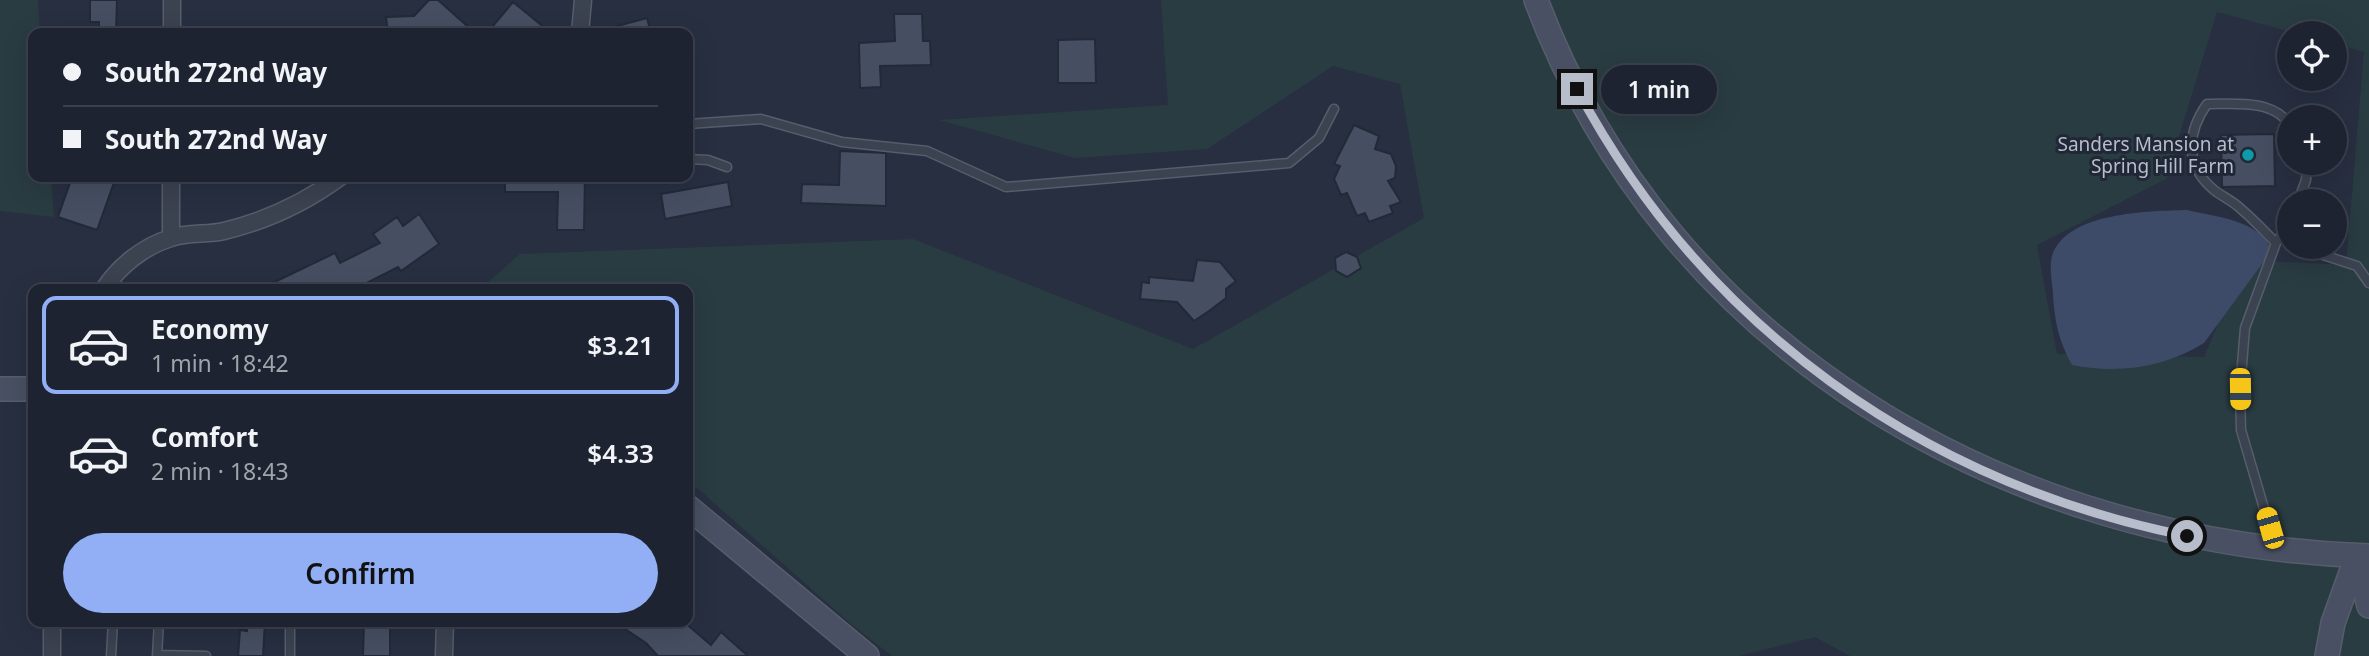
<!DOCTYPE html>
<html lang="en">
<head>
<meta charset="utf-8">
<style>
	:root { --surface:#1d2331; --page:#252b39; --text:#f1f3f6; --muted:#a0a4ab; --line:#3b404d; --accent:#92aff5 }
	body { margin:0; font-family:"Noto Sans",sans-serif; background:var(--page); color:var(--text); height:100vh; display:flex; flex-direction:column; font-size:26px; white-space:nowrap }
	* { box-sizing:border-box; margin:0 }
	p { font-size:23px; color:var(--muted) }
	.icon { flex:none; width:38px; height:38px; fill:none; stroke:currentColor; stroke-width:2; stroke-linecap:round; stroke-linejoin:round }
	.map { position:relative; flex:1; overflow:hidden }
	.drawer { position:absolute; left:28px; top:284px; width:665px; height:343px; display:flex; flex-direction:column; background:var(--surface); border-radius:14px; box-shadow:0 7px 28px #0002,0 0 0 2px var(--line) }
	.drawer>* { flex:none }
	.top-card { position:absolute; left:28px; top:28px; width:665px; height:154px; border-radius:14px; box-shadow:0 7px 28px #0002,0 0 0 2px var(--line); display:grid; align-content:center; height:154px; padding:0 35px; background:var(--surface) }
	.tools { position:absolute; left:2277px; top:21px; display:grid; gap:14px }
	.tools a { display:grid; place-items:center; width:70px; height:70px; border-radius:50%; background:var(--surface); box-shadow:0 7px 28px #0002,0 0 0 2px var(--line); font-size:35px }
	.end { position:absolute; width:32px; height:32px; margin:-16px; border:9px solid #b8bdcb; background:#111; box-shadow:0 0 0 4px #111 }
	.from { border-radius:50% }
	.bubble { position:absolute; height:49px; border-radius:24px; background:var(--surface); box-shadow:0 7px 28px #0002,0 0 0 2px var(--line); font-size:23px; font-weight:600; line-height:49px; text-align:center }
	.car { position:absolute; width:21px; height:42px; margin:-21px -10px; border-radius:9px; box-shadow:0 0 5px 2px #0007; background:linear-gradient(#f5c518 24%,#345 0 40%,#f5c518 0 76%,#345 0 86%,#f5c518 0) }
	.top-card b { display:flex; align-items:center; gap:24px; height:66px; font-size:26px }
	.top-card b+b { border-top:2px solid var(--line) }
	.top-card i { width:18px; height:18px; background:var(--text) }
	ul { padding:12px 0 0; list-style:none }
	li { display:flex; align-items:center; gap:21px; height:98px; margin:0 14px 10px; padding:0 21px; border:4px solid transparent; border-radius:14px }
	li div { flex:1 }
	li b { display:block; font-size:26px }
	li em { font-style:normal; font-weight:600 }
	li.on { border-color:var(--accent) }
	li>.icon { width:63px; height:63px; stroke-width:1.5 }
	.action { display:flex; gap:14px; margin-top:auto; padding:14px 35px }
	.action a { flex:1; height:80px; border-radius:42px; background:var(--accent); color:#111; font-size:28px; font-weight:600; line-height:80px; text-align:center }
	.map>svg:first-child { display:block }
	.green { fill:#293c42; fill-rule:evenodd }
	.water { fill:#3d4b69 }
	.building { fill:#464f62; stroke:#222938; stroke-width:2 }
	.lines { fill:none; stroke-linecap:round; stroke-linejoin:round }
	.lane-casing { stroke:#565d6b; stroke-width:11 }
	.street-casing { stroke:#565d6b; stroke-width:19 }
	.secondary-casing { stroke:#565d6b; stroke-width:26 }
	.lane { stroke:#3b4250; stroke-width:8 }
	.street { stroke:#3b4250; stroke-width:16 }
	.secondary { stroke:#495063; stroke-width:23 }
	.route { stroke:#b8bdcb; stroke-width:9 }
	.culture-dot { fill:#0f9aa8; stroke:#202736; stroke-width:2.5 }
	.labels { text-anchor:middle; stroke-width:6; stroke-linejoin:round; paint-order:stroke }
	.poi-label { font-size:19px; fill:#b8bdcb; stroke:#202736; text-anchor:end }
</style>
</head>
<body>
<div class="map">
<svg width="2369" height="656" viewBox="0 0 2369 656">
	<rect width="100%" height="100%" fill="#272f41"/>
	<!-- green -->
	<path class="green" d="M0 0H38L40 33H33V177H51L54 217 0 211Z
		M1161 0H2369V656H1850L1815 637 1739 656H892L851 624 688 480V289H480L520 254 913 239 1193 349 1424 218 1400 84 1333 66 1207 149 1075 158 939 120 1168 105ZM2217 12 2295 33H2334L2335 44 2364 52 2346 265 2245 260 2204 357 2057 354 2037 245 2166 179Z"/>
	<!-- water -->
	<path class="water" d="M2187 210C2215 217 2254 219 2270 246L2267 257 2204 343C2164 368 2117 374 2072 365 2059 342 2054 320 2053 293 2052 282 2049 266 2052 256 2066 212 2149 211 2187 210Z"/>
	<!-- building -->
	<path class="building" d="M90 0H117L116 33H99V22H90Z
		M429 0H438L475 33H388L386 17 414 16Z
		M513 2 551 33H499L492 27Z
		M894 14H922L923 41H930L931 65 880 66 881 87 860 88 859 43 895 41Z
		M647 18 651 33H606V29Z
		M1095 39 1096 83H1058V40Z
		M1354 125 1379 136 1375 149 1391 154 1396 166 1395 178 1388 181 1401 202 1390 206 1393 213 1369 222 1365 213 1357 216 1347 193 1341 195 1334 179 1340 166 1334 164Z
		M2274 134 2275 186 2222 187 2221 135Z
		M840 151 886 153V206L801 203 802 184 839 185Z
		M72 177H116L97 230 58 217Z
		M505 177H585L584 230H557L558 192H505Z
		M728 182 732 206 665 219 661 194Z
		M419 214 439 244 401 271 398 267 355 289H260L335 253 340 263 380 243 373 234 397 217 403 226Z
		M1346 252 1357 257 1361 268 1347 277 1336 271 1335 258Z
		M1197 260 1220 262 1236 281 1226 289V298L1209 311 1194 321 1177 302 1140 299 1142 282 1149 283V277L1193 281Z
		M248 621H265L263 656H238L240 630 247 631Z
		M364 621H390V656H363Z
		M613 621H683L711 645 721 632 748 656H658L646 643Z"/>
	<g class="lines">
		<!-- lane casing -->
		<g class="lane-casing">
			<path id="lane" d="M688 124 761 119 842 142 927 151 1006 187 1289 163 1319 138 1334 109
				M688 159 708 160 727 167
				M2298 201 2306 180 2307 163
				M2276 243C2264 231 2253 219 2241 209 2233 201 2223 197 2214 190 2185 166 2186 134 2207 104 2233 104 2273 99 2289 124
				M2314 247 2317 253 2357 266 2369 283
				M2275 546 2241 430 2240 389 2245 328 2276 243 2289 224
				M157 655 206 656
				M111 656 113 621
				M157 656 159 621
				M290 656V621"/>
		</g>
		<!-- street casing -->
		<g class="street-casing">
			<path id="street" d="M172 33V0
				M580 33 583 0
				M171 238V177
				M104 289C119 266 144 246 171 238 188 232 207 235 224 231 265 221 306 202 340 177
				M52 656V621
				M444 656 445 621"/>
		</g>
		<!-- secondary casing -->
		<g class="secondary-casing">
			<path id="secondary" d="M1536 0C1667 349 2007 544 2369 556
				M0 389H33
				M688 507 867 656
				M2357 556 2369 606
				M2327 656 2333 623 2357 556"/>
		</g>
		<!-- lane -->
		<use href="#lane" class="lane"/>
		<!-- street -->
		<use href="#street" class="street"/>
		<!-- secondary -->
		<use href="#secondary" class="secondary"/>
	</g>
	<g class="lines">
		<!-- route -->
		<path class="route" d="M1577 89C1704 327 1923 483 2187 536"/>
	</g>
	<!-- markers -->
	<circle class="culture-dot" cx="2248" cy="155" r="7"/>
	<g class="labels">
		<!-- poi labels -->
		<g class="poi-label">
			<text x="2234" y="151">Sanders Mansion at<tspan x="2234" dy="22">Spring Hill Farm</tspan></text>
		</g>
	</g>
</svg>
<div class="tools">
<a><svg class="icon" aria-label="locate" viewBox="0 0 24 24"><circle cx="12" cy="12" r="6"/><path d="M12 2v4M12 18v4M2 12h4M18 12h4"/></svg></a>
<a>+</a>
<a>−</a>
</div>
<i class="end from" style="left:2187px;top:536px"></i>
<i class="end" style="left:1577px;top:89px"></i>
<div class="bubble" style="left:1601px;top:65px;width:116px">1 min</div>
<i class="car" style="left:2240px;top:389px;rotate:179deg"></i>
<i class="car" style="left:2270px;top:528px;rotate:344deg"></i>
<div class="top-card">
<b><i class="from"></i>South 272nd Way</b>
<b><i></i>South 272nd Way</b>
</div>
<section class="drawer">
<ul>
<li class="on"><svg class="icon" aria-label="car" viewBox="0 0 24 24"><path d="M5 17H2v-5l4-1 3-4h7l3 4 3 1v5h-3M9 17h6M6 11h13"/><circle cx="7" cy="17" r="2"/><circle cx="17" cy="17" r="2"/></svg><div><b>Economy</b><p>1 min · 18:42</p></div><em>$3.21</em></li>
<li><svg class="icon" aria-label="car" viewBox="0 0 24 24"><path d="M5 17H2v-5l4-1 3-4h7l3 4 3 1v5h-3M9 17h6M6 11h13"/><circle cx="7" cy="17" r="2"/><circle cx="17" cy="17" r="2"/></svg><div><b>Comfort</b><p>2 min · 18:43</p></div><em>$4.33</em></li>
</ul>
<div class="action"><a>Confirm</a></div>
</section>
</div>
</body>
</html>
